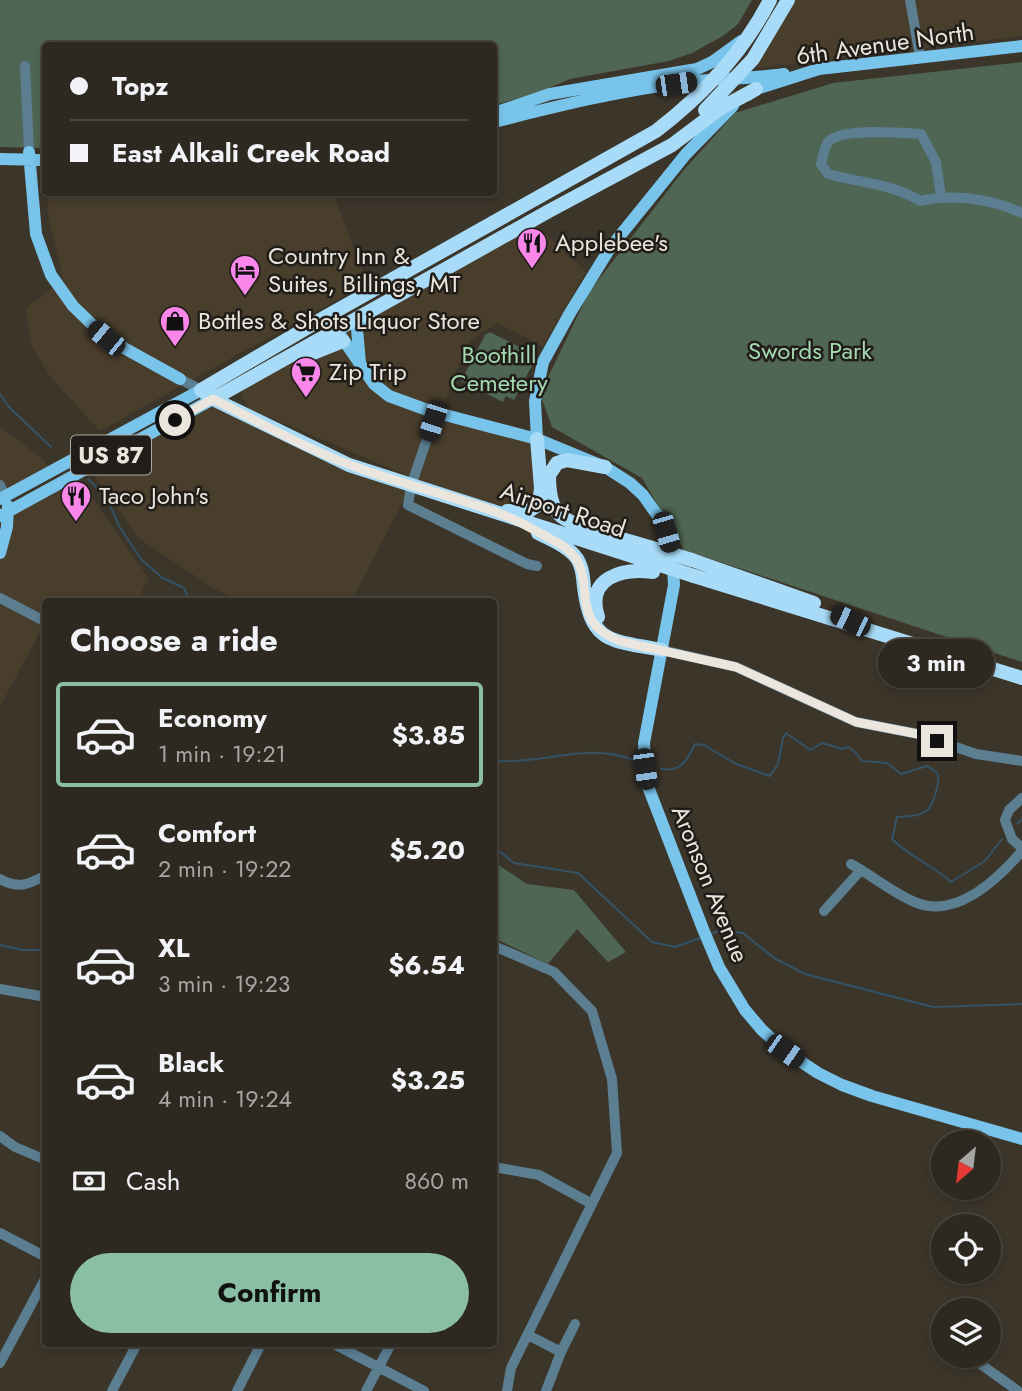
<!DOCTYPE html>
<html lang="en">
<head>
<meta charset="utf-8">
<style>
	:root { --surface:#2d2820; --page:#353029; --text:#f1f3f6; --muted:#a7a6a5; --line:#48443e; --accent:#8abfa5 }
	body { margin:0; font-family:Jost,sans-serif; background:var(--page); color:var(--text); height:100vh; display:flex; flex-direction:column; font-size:26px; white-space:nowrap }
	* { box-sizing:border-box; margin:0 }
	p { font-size:23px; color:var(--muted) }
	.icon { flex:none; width:38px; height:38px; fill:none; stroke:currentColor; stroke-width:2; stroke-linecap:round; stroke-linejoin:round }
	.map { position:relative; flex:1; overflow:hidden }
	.sheet { position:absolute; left:42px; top:598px; width:455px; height:749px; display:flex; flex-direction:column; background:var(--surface); border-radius:7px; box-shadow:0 4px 10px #0003,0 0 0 2px var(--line) }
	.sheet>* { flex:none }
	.hud { position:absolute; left:42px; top:42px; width:455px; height:154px; border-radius:7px; box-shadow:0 4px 10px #0003,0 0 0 2px var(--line); display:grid; align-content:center; height:154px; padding:0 28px; background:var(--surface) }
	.needle { width:46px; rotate:208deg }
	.buttons { position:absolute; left:931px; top:1130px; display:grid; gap:14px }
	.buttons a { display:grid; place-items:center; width:70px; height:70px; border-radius:50%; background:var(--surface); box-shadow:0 4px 10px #0003,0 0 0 2px var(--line); font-size:35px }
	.end { position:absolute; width:32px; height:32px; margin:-16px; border:9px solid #eae6de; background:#111; box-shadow:0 0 0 4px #111 }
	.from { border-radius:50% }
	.bubble { position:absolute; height:49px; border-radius:24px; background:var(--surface); box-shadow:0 4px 10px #0003,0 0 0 2px var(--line); font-size:23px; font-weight:700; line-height:49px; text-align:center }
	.car { position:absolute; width:21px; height:42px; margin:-21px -10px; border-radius:9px; box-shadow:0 0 5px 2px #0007; background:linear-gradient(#222 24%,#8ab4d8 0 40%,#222 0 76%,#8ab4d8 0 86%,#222 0) }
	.hud b { display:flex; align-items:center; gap:24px; height:66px; font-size:26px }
	.hud b+b { border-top:2px solid var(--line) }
	.hud i { width:18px; height:18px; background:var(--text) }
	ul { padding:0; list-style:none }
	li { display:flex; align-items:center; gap:21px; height:105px; margin:0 14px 10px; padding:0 14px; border:4px solid transparent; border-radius:7px }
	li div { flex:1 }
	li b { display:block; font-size:26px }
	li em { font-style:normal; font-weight:700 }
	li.selected { border-color:var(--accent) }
	li>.icon { width:63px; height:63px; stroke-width:1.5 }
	h2 { padding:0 28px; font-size:32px; line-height:84px }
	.pay { display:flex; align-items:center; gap:18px; height:77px; padding:0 28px; font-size:26px }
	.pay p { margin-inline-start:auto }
	.button { display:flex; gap:14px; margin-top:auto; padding:14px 28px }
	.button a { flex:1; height:80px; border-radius:42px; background:var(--accent); color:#111; font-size:28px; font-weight:700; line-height:80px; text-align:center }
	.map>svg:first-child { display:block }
	.built { fill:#493e2c }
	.green { fill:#4f6654 }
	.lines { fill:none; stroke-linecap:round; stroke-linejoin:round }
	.stream { stroke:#345367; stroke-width:2 }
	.minor { stroke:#5b7e91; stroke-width:10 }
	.major { stroke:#79c4eb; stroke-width:12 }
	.highway { stroke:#a8dbf7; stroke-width:14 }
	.highway-bridge { stroke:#a8dbf7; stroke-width:14 }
	.route { stroke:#eae6de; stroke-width:9 }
	.labels { text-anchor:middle; stroke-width:5; stroke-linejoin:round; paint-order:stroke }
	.shield { fill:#211d18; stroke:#aeaaa3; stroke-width:2 }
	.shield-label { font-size:23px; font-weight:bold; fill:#eae6de }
	.street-label { font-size:24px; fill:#eae6de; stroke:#211d18 }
	.poi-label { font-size:24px; fill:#eae6de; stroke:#211d18; text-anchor:start }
	.park-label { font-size:24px; fill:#a3d8af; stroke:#211d18 }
</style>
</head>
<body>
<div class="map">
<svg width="1022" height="1391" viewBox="0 0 1022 1391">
	<rect width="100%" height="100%" fill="#3c352a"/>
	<!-- built -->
	<path class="built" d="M795 0H1022V36L757 68Z
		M47 193H333L367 283 100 431 52 379 31 345 26 308 63 280 48 213Z
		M537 226 586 272 543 346 497 323 470 340 453 378 440 419 530 442 537 501 530 506 490 504 425 483 249 409 241 395 244 388Z
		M213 399 411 486 351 602H241L215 589 138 538 89 467Z
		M0 427 44 460 51 471 0 499Z
		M76 474 149 579 136 602H46L45 622 0 707V516Z"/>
	<!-- green -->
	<path class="green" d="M0 0H752L738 24 723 36 692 53 669 61 570 79 538 93 494 105V46H46L45 148 0 147Z
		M1022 62V662L684 550 642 478 552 427 540 394 589 292 683 171 735 113 833 83Z
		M490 332 537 356 514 400 506 396 503 402 461 381 485 335Z
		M494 862 527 884 574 890 626 952 608 962 577 929 548 964 494 938Z"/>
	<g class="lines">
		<!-- stream -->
		<path class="stream" d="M0 394 9 407 51 447
			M88 479 107 498 119 526 141 559 161 577 184 588 187 595 184 602
			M661 769C681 772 687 761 695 744L704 745 736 764 770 776 778 764 783 738 786 733 810 750 822 743 842 749 848 747 855 752 862 761 887 763 901 774 927 766C930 768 935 770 937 773 941 780 933 807 926 811 919 817 906 816 897 817L892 839C909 857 933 865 951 882L985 861 1002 839
			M494 770 499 761C544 764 589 742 633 760
			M1017 824 1022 819
			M494 847 514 863 578 873 652 942 675 947 700 938
			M711 934 720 930 743 933 774 958 805 974 933 1007 1022 1004
			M0 945 23 950H46"/>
		<!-- minor -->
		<path class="minor" d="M910 0 920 57
			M25 66 29 152
			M941 196 936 162 921 134C902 133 840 127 828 142 824 148 823 157 821 164L828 174C860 183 891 183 920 201 952 193 992 199 1022 213
			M180 379 201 390
			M436 412 411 486 408 505 527 564 537 566
			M0 485 5 496
			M0 598 46 622
			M662 650 736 667 856 722 918 734 976 754 1022 761
			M1022 798 1009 810 1005 820 1012 839 1022 848
			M851 864C873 876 894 894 917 903 957 918 998 879 1022 851
			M0 879C18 889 28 885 46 875
			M824 911 861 870
			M494 946 554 972 592 1011 612 1079 617 1153 511 1368 507 1391
			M0 989 46 997
			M0 1136 15 1147 46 1160
			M494 1167 539 1175 592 1204
			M0 1233 46 1257
			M528 1335 561 1352
			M334 1344 424 1391
			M0 1363 46 1277
			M979 1363 1018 1391
			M112 1391 137 1344
			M237 1391 261 1344
			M366 1391 391 1344
			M546 1391 561 1352 575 1324"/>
		<!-- major -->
		<path class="major" d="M748 95 756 89 819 69 1022 46
			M494 113 550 94 697 69 712 62 741 41
			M494 122C557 106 622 90 688 82 720 78 752 79 784 74
			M29 152 36 234 51 275 73 306 106 338 180 379
			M0 159 46 160
			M327 316 374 384 389 396 430 411 537 439 605 467 630 483 643 495 660 519 672 551 674 585 644 743 647 784 703 929 719 967 745 1010 762 1030 785 1051 818 1073 842 1085 872 1096 1022 1139
			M360 363 357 329 365 313
			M537 439 535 401 543 362 570 313 610 248 686 154 733 106
			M0 499 201 390
			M0 516 213 399
			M0 553 7 527 8 506"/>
		<!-- highway -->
		<path class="highway" d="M705 110 753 59 788 0
			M303 357 343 341
			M213 399 549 211 672 145 721 108 756 89
			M605 467 567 460 557 463 549 475C549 488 550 507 561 516 577 529 628 540 649 547
			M507 511H529L539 504 541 488 537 439
			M538 533C550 539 566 545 575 556 582 564 583 576 584 587 591 645 612 640 662 650
			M692 560 814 603
			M651 562 349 465 213 399 201 390 327 316 656 131C703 95 743 53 770 0
			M694 576 1022 678
			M598 617C585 577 623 568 653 572"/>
		<!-- highway-bridge -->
		<path class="highway-bridge" d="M649 547 692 560
			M651 562 694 576"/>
	</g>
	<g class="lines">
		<!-- route -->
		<path class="route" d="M175 420 213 399C259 422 305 448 353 466 403 485 456 496 506 516 524 523 541 534 558 543 609 572 557 619 623 642L736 667 856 722 918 734 937 741"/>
	</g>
	<!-- icons -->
	<defs>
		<g id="restaurant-pin" transform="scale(1.575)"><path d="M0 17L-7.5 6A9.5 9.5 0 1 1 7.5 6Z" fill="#f987e9" stroke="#211d18"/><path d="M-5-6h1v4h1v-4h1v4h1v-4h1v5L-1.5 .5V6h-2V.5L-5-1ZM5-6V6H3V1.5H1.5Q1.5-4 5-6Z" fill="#111"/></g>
		<g id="hotel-pin" transform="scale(1.575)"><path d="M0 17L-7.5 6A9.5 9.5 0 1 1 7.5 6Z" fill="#f987e9" stroke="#211d18"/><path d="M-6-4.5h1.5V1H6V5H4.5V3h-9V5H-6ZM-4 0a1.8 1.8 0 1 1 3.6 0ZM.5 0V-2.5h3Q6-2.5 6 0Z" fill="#111"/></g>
		<g id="shop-pin" transform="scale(1.575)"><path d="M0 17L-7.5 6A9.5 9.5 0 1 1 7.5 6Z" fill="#f987e9" stroke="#211d18"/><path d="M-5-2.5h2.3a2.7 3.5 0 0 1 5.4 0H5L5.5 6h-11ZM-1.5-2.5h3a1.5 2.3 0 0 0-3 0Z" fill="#111"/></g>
		<g id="supermarket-pin" transform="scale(1.575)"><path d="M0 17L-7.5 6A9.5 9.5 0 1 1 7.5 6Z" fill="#f987e9" stroke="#211d18"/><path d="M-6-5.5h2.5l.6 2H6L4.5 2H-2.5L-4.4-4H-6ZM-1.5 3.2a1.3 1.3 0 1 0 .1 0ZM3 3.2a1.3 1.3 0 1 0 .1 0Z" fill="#111"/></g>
	</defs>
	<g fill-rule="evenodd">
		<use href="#restaurant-pin" x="532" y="243"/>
		<use href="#hotel-pin" x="245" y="270"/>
		<use href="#shop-pin" x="175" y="321"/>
		<use href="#supermarket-pin" x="306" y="372"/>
		<use href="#restaurant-pin" x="76" y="496"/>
	</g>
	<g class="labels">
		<!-- shield labels -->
		<rect class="shield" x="71" y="435.5" width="80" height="39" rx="5"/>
		<g class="shield-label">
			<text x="111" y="463">US 87</text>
		</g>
		<!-- street labels -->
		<g class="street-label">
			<text transform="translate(885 44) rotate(-8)" y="8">6th Avenue North</text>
			<text transform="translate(563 510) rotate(18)" y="8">Airport Road</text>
			<text transform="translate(710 884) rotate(68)" y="8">Aronson Avenue</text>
		</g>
		<!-- poi labels -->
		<g class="poi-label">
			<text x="555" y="251">Applebee's</text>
			<text x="268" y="264">Country Inn &amp;<tspan x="268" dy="28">Suites, Billings, MT</tspan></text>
			<text x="198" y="329">Bottles &amp; Shots Liquor Store</text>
			<text x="329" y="380">Zip Trip</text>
			<text x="99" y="504">Taco John's</text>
		</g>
		<!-- park labels -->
		<g class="park-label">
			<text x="810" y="359">Swords Park</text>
			<text x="499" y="363">Boothill<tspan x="499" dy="28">Cemetery</tspan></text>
		</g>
	</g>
</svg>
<div class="buttons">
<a><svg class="needle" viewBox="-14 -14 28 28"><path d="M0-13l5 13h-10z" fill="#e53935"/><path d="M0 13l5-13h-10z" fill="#a7a6a5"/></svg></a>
<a><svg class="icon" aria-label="locate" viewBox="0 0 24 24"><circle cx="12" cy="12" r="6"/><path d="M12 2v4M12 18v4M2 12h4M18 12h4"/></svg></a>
<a><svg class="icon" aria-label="layers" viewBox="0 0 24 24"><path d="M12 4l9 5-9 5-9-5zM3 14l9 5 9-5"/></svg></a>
</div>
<i class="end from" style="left:175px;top:420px"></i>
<i class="end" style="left:937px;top:741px"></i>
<div class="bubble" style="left:878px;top:639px;width:116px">3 min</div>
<i class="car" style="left:676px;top:84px;rotate:82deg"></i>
<i class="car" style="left:106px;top:338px;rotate:309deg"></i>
<i class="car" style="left:433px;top:421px;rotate:198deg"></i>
<i class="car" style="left:666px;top:532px;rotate:164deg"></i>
<i class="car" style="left:850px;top:621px;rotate:296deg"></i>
<i class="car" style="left:645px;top:769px;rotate:172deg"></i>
<i class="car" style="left:785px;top:1051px;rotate:125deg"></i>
<div class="hud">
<b><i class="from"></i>Topz</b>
<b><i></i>East Alkali Creek Road</b>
</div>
<section class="sheet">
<h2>Choose a ride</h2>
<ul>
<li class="selected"><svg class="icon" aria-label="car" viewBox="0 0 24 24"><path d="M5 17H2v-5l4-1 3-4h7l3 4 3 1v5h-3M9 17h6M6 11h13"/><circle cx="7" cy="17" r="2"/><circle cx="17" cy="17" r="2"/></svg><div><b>Economy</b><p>1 min · 19:21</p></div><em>$3.85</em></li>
<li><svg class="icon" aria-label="car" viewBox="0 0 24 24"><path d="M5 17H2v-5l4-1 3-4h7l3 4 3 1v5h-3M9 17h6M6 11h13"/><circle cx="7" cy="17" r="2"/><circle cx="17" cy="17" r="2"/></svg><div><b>Comfort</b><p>2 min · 19:22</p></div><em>$5.20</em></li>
<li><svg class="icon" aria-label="car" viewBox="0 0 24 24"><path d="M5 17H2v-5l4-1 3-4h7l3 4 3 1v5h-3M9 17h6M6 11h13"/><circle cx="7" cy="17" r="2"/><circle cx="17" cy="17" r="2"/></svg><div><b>XL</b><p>3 min · 19:23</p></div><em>$6.54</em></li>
<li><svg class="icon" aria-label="car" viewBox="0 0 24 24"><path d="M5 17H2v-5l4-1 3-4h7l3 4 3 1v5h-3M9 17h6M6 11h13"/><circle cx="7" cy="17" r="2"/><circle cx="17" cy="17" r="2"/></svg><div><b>Black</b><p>4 min · 19:24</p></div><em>$3.25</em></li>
</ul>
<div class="pay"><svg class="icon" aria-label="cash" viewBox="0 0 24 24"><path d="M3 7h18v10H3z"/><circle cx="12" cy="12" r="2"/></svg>Cash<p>860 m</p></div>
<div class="button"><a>Confirm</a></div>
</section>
</div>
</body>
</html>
